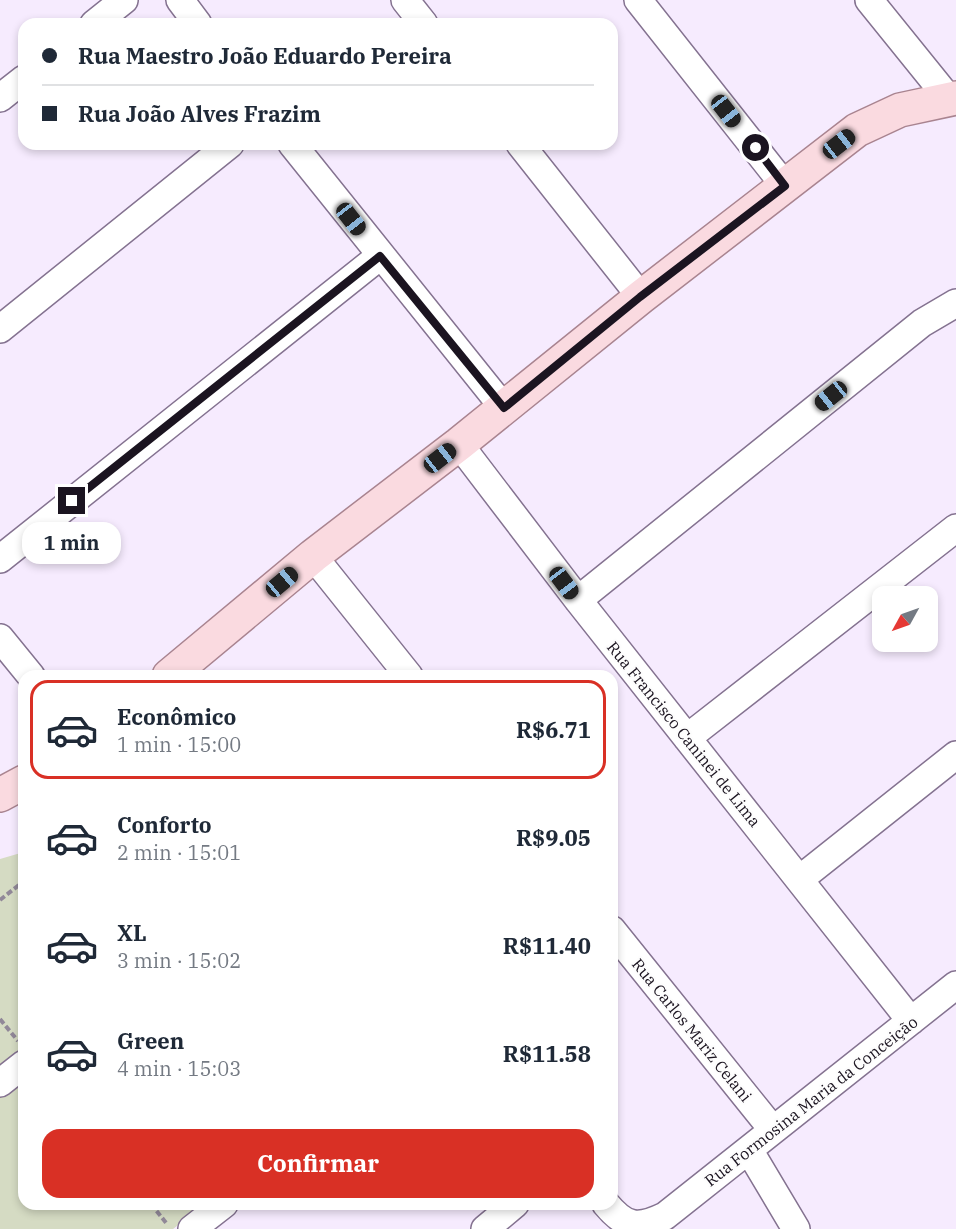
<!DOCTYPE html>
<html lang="pt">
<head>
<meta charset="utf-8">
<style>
	:root { --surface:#fff; --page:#f2f2f3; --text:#1f2937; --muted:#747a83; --line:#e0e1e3; --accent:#d93025 }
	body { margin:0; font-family:"IBM Plex Serif",serif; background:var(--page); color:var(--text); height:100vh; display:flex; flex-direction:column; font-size:22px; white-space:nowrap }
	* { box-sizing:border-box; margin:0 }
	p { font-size:20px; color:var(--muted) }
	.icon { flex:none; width:33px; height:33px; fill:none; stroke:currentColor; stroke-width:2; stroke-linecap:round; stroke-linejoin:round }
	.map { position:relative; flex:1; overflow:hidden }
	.drawer { position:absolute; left:18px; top:670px; width:600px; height:540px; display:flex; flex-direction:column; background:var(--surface); border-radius:18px; box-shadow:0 3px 9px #0003 }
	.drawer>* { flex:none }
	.top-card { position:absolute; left:18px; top:18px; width:600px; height:132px; border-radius:18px; box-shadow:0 3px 9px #0003; display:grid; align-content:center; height:132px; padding:0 24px; background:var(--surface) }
	.needle { width:39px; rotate:230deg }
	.fabs { position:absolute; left:872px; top:586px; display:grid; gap:12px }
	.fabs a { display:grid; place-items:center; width:66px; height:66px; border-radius:12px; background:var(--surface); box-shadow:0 3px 9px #0003; font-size:30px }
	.end { position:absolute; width:27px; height:27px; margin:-14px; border:8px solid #1b1420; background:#fff; box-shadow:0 0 0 3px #fff }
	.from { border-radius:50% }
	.bubble { position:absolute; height:42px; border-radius:18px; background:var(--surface); box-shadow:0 3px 9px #0003; font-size:20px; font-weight:800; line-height:42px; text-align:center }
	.car { position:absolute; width:18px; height:36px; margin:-18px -9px; border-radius:8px; box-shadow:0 0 4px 2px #0007; background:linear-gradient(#222 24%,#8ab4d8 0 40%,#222 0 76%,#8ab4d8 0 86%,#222 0) }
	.top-card b { display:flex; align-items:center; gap:21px; height:57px; font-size:22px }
	.top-card b+b { border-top:2px solid var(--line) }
	.top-card i { width:15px; height:15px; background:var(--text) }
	ul { padding:10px 0 0; list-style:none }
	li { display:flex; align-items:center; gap:18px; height:99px; margin:0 12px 9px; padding:0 12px; border:3px solid transparent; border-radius:18px }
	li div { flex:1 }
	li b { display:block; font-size:22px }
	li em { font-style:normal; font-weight:800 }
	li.selected { border-color:var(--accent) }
	li>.icon { width:54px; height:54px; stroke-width:1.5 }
	.cta { display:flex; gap:12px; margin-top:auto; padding:12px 24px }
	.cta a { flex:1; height:69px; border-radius:18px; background:var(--accent); color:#fff; font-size:24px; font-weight:800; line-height:69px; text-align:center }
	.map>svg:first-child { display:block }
	.green { fill:#d5dbc3 }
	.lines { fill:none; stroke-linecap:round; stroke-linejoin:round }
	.minor-casing { stroke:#847290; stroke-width:30 }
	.major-casing { stroke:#a98490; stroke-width:36 }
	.path { stroke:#918898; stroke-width:4; stroke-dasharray:6 3; stroke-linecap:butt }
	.minor { stroke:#fff; stroke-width:27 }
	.major { stroke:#fadae0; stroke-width:33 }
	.route { stroke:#1b1420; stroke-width:8 }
	.labels { text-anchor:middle; stroke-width:4.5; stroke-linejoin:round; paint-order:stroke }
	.street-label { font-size:16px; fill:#1b1420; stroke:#fdfdfd }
</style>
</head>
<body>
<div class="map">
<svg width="956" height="1229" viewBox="0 0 956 1229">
	<rect width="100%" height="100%" fill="#f6ebfe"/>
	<!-- green -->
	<path class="green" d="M24 852V1204L204 1205 173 1229H0V859Z"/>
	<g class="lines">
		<!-- minor casing -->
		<g class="minor-casing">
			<path id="minor" d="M180 0 198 24
				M405 0 424 24
				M638 0 785 186
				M869 0 949 99
				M94 24 124 0
				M0 98 24 79
				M292 144 504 408
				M520 144 641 297
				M0 329 230 144
				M459 444 578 600 911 1021
				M313 556 409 676
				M0 559 380 256
				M578 600 922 323 956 303
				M0 638 31 676
				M687 738 956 528
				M800 879 956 755
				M612 930 773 1130
				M0 1083 24 1064
				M749 1150 796 1229
				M606 1204C626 1228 638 1229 665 1216L956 985
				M192 1229 224 1204
				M485 1229 515 1204"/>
		</g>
		<!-- major casing -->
		<g class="major-casing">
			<path id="major" d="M169 676 313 556 459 444 641 297 857 130 900 110 956 98
				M0 795 24 782"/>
		</g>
		<!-- path -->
		<path class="path" d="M0 900 24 881
			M0 1019 18 1041
			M151 1204 167 1224"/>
		<!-- minor -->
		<use href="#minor" class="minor"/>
		<!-- major -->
		<use href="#major" class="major"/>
	</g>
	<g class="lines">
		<!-- route -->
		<path class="route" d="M72 501 380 256 504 408 640 297 785 186 756 148"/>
	</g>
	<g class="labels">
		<!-- street labels -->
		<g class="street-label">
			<text transform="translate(684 734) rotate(51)" y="6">Rua Francisco Caninei de Lima</text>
			<text transform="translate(692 1030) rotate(51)" y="6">Rua Carlos Mariz Celani</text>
			<text transform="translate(811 1101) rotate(-38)" y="6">Rua Formosina Maria da Conceição</text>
		</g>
	</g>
</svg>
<div class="fabs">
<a><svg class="needle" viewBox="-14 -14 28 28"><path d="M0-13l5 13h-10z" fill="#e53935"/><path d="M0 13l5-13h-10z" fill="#747a83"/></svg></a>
</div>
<i class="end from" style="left:756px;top:148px"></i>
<i class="end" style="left:72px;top:501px"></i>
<div class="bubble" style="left:22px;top:522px;width:99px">1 min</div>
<i class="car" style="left:726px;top:111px;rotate:142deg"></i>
<i class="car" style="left:839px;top:144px;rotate:52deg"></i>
<i class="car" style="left:351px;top:219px;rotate:142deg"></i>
<i class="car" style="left:831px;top:396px;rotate:231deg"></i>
<i class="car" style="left:440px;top:458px;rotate:52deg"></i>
<i class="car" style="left:282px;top:582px;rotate:50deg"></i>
<i class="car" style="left:564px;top:583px;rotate:143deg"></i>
<div class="top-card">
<b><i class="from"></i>Rua Maestro João Eduardo Pereira</b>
<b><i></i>Rua João Alves Frazim</b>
</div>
<section class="drawer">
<ul>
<li class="selected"><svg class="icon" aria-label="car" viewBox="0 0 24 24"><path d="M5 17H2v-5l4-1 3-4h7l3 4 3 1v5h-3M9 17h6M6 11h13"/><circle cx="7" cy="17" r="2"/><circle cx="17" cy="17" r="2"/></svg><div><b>Econômico</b><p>1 min · 15:00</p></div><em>R$6.71</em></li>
<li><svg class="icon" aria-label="car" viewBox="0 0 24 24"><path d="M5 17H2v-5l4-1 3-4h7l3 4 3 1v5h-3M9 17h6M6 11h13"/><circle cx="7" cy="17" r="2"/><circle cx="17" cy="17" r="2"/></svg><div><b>Conforto</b><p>2 min · 15:01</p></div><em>R$9.05</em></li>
<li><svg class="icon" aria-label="car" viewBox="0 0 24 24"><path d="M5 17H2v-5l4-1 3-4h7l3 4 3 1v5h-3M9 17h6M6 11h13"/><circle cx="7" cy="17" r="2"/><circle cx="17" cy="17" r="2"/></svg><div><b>XL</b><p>3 min · 15:02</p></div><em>R$11.40</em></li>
<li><svg class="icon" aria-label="car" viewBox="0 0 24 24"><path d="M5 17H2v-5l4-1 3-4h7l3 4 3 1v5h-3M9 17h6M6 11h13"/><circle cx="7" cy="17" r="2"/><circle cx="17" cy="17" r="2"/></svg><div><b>Green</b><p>4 min · 15:03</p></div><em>R$11.58</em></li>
</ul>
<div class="cta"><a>Confirmar</a></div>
</section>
</div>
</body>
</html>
